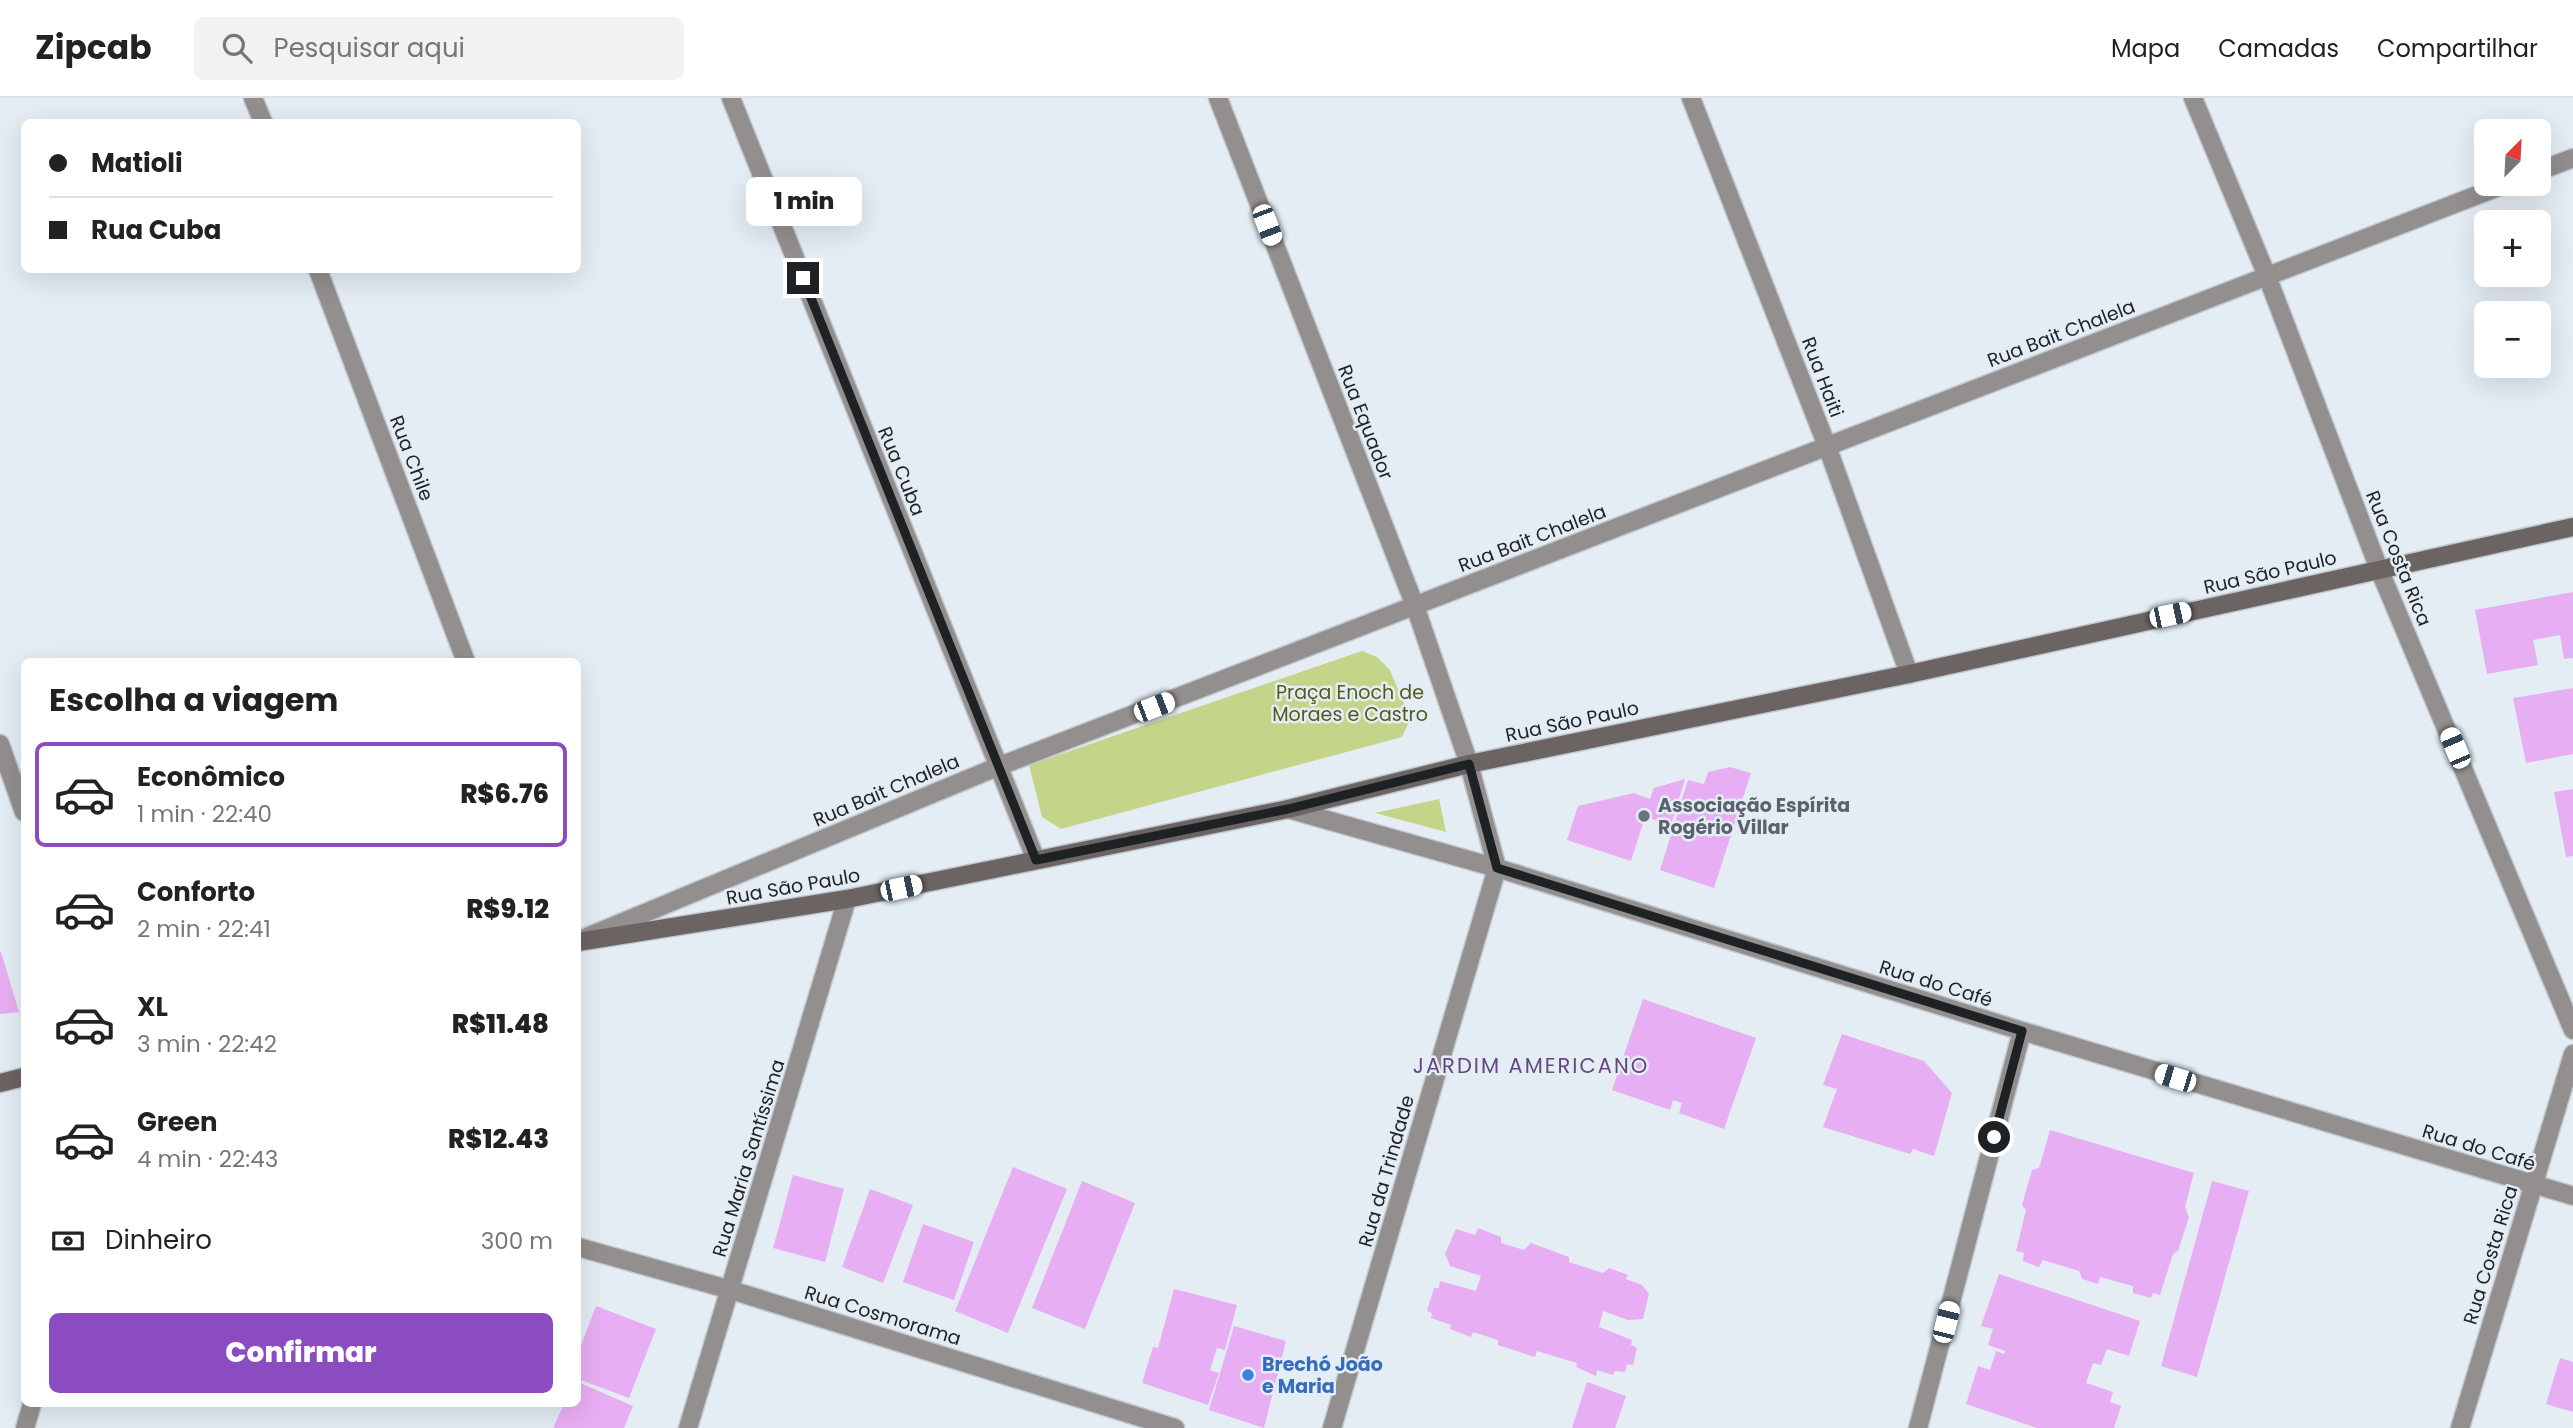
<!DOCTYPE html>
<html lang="pt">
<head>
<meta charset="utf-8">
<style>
	:root { --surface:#fff; --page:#f2f2f2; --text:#222; --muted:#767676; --line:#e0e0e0; --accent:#8c4cc1 }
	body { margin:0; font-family:Poppins,sans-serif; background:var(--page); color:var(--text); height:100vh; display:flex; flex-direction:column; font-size:26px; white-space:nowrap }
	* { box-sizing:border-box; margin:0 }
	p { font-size:23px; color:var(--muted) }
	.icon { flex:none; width:38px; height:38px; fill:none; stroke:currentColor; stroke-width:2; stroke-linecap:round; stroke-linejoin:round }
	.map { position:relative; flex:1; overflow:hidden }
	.drawer { position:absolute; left:21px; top:560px; width:560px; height:749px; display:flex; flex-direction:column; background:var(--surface); border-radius:10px; box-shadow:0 7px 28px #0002 }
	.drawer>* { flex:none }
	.top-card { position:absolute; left:21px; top:21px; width:560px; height:154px; border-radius:10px; box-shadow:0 7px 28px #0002; display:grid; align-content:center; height:154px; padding:0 28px; background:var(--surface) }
	.needle { width:46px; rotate:24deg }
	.fabs { position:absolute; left:2474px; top:21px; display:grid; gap:14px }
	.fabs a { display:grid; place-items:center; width:77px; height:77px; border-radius:10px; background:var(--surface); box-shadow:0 7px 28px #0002; font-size:35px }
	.end { position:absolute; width:32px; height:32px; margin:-16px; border:9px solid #1f2225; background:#fff; box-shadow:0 0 0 4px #fff }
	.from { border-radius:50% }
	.bubble { position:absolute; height:49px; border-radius:10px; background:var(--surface); box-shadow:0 7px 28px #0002; font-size:23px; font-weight:800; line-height:49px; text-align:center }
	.car { position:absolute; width:21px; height:42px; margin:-21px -10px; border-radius:9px; box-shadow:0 0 5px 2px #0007; background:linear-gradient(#fff 24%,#345 0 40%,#fff 0 76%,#345 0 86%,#fff 0) }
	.top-card b { display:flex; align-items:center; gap:24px; height:66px; font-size:26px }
	.top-card b+b { border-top:2px solid var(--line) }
	.top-card i { width:18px; height:18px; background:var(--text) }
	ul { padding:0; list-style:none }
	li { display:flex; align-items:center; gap:21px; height:105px; margin:0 14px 10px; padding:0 14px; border:4px solid transparent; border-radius:10px }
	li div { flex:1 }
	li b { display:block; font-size:26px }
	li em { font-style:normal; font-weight:800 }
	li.selected { border-color:var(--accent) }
	li>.icon { width:63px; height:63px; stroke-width:1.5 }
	h2 { padding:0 28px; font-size:32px; line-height:84px }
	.pay { display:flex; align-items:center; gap:18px; height:77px; padding:0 28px; font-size:26px }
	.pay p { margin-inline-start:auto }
	.action { display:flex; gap:14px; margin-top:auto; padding:14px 28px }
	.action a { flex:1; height:80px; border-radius:10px; background:var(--accent); color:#fff; font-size:28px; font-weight:800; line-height:80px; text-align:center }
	header { display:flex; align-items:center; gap:42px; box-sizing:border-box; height:98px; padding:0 35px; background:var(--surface); border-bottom:2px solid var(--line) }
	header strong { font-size:33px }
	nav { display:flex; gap:38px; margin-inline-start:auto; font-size:24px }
	.search { width:490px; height:63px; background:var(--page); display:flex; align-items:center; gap:18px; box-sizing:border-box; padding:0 24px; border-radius:10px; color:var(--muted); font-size:26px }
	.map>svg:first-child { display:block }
	.green { fill:#c4d58a }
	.building { fill:#e8aef3 }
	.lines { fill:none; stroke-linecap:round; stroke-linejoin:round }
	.minor-casing { stroke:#c1c8cf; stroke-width:21 }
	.secondary-casing { stroke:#c1c8cf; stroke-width:21 }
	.minor { stroke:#948f8f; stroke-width:18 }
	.secondary { stroke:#6b6463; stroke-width:18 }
	.route { stroke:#1f2225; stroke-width:9 }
	.worship-dot { fill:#6b7280; stroke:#e4edf4; stroke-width:2.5 }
	.shop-dot { fill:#3f7fe0; stroke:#e4edf4; stroke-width:2.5 }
	.labels { text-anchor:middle; stroke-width:5; stroke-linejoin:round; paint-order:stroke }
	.street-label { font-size:19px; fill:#1f2225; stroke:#e4edf4 }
	.park-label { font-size:19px; fill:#505b1e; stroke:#e4edf4 }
	.worship-label { font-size:19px; font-weight:bold; fill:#5b616d; stroke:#e4edf4; text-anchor:start }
	.shop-label { font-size:19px; font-weight:bold; fill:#366cbe; stroke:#e4edf4; text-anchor:start }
	.neighbourhood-label { font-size:21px; letter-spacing:2px; fill:#654782; stroke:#e4edf4 }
</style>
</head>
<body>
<header>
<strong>Zipcab</strong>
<div class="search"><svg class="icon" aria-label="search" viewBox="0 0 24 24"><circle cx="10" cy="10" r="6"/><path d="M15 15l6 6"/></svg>Pesquisar aqui</div>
<nav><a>Mapa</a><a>Camadas</a><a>Compartilhar</a></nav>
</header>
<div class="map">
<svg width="2573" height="1330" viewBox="0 0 2573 1330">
	<rect width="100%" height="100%" fill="#e4edf4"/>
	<!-- green -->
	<path class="green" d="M1362 553 1377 559 1390 572 1405 608 1408 626 1402 639 1061 731 1042 719 1029 667Z
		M1439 701 1446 734 1375 715Z"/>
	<!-- building -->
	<path class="building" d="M2573 494V560L2564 561 2560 537 2533 542 2538 567 2487 576 2475 512Z
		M2573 590V656L2526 665 2513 600Z
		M1730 669 1751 675 1714 790 1660 772 1688 682 1704 686 1708 674Z
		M1685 681 1671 727 1645 719 1631 763 1567 742 1578 708 1634 695 1650 701 1654 690Z
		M2573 691V758L2566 759 2554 694Z
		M0 854H1L19 914 0 916Z
		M1643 901 1756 940 1724 1031 1679 1015 1682 1005 1673 1002 1670 1012 1612 992Z
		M1842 936 1924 963 1952 995 1934 1058 1913 1051 1910 1056 1823 1029 1837 991 1823 987Z
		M2050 1032 2194 1075 2185 1109 2189 1119 2178 1153 2173 1156 2160 1197 2153 1195 2151 1200 2133 1195V1188L2100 1179 2098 1186 2082 1181 2079 1173 2043 1162 2039 1169 2023 1163 2024 1155 2016 1153 2026 1112 2022 1107 2032 1072 2039 1070Z
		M1013 1069 1067 1091 1008 1235 955 1213Z
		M793 1077 844 1091 825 1164 773 1150Z
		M1082 1083 1135 1105 1085 1231 1032 1210Z
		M2212 1083 2249 1093 2197 1279 2161 1268Z
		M870 1091 913 1107 883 1185 842 1169Z
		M923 1126 974 1144 954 1202 903 1184Z
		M1478 1130 1501 1139V1145L1524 1152 1531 1145 1569 1159V1164L1603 1175 1609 1170 1628 1177 1626 1181 1642 1187 1649 1196 1643 1221 1628 1222 1603 1213 1599 1229 1632 1242 1631 1247 1637 1250 1633 1267 1627 1266 1625 1274 1615 1273 1613 1277 1597 1272 1596 1278 1576 1269 1577 1265 1537 1253 1535 1259 1498 1247V1242L1473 1234 1471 1239 1450 1231 1451 1227 1431 1220 1432 1215 1427 1213 1434 1190H1439L1440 1183 1476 1193 1481 1178 1450 1168 1445 1156 1456 1131 1475 1137Z
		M1999 1176 2140 1223 2129 1258 2107 1251 2101 1267 2093 1265 2086 1285 2113 1294 2110 1304 2121 1308 2114 1330H2037L1966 1306 1978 1268 1990 1272 1996 1253 2004 1256 2005 1253 1988 1247 1993 1231 1981 1228Z
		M1174 1191 1237 1207 1225 1252 1217 1250 1210 1272 1219 1275 1208 1307 1142 1285 1153 1249 1158 1250Z
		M596 1208 656 1231 629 1300 578 1281V1255Z
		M1234 1228 1286 1243 1264 1330 1209 1312Z
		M2560 1260 2573 1264V1314L2546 1306Z
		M578 1284 633 1308 624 1330H553L564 1306H578Z
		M1587 1284 1626 1298 1615 1330H1572Z"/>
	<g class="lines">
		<!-- minor casing -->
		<g class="minor-casing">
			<path id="minor" d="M253 0 263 24
				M731 0 1036 762
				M1218 0 1415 508 1469 666 1497 770 1332 1330
				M1691 0 1827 348 1909 576
				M2193 0 2267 178 2379 471 2573 932
				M2539 73 2573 60
				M318 172 466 564
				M0 646 24 714
				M1288 711 1497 770 2022 933 2573 1098
				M587 839 997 669 2506 86
				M578 1149 731 1192 1175 1330
				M25 1330 32 1306
				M688 1330 847 801
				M1918 1330 2022 933
				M2460 1330 2573 956"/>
		</g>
		<!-- secondary casing -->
		<g class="secondary-casing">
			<path id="secondary" d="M578 844 847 801 1288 711 1469 666 1909 576 2573 429
				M0 985 24 979"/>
		</g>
		<!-- minor -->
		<use href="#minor" class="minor"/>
		<!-- secondary -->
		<use href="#secondary" class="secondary"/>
	</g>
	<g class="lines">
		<!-- route -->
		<path class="route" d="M803 180 1036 762 1288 711 1469 666 1497 770 2022 933 1994 1039"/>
	</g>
	<!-- markers -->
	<circle class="worship-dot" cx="1644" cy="718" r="7"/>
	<circle class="shop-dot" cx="1248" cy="1277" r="7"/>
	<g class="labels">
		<!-- street labels -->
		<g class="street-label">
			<text transform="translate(2061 235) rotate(-21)" y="7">Rua Bait Chalela</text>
			<text transform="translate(1823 279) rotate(69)" y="7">Rua Haiti</text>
			<text transform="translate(1366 324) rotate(69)" y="7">Rua Equador</text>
			<text transform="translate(412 360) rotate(69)" y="7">Rua Chile</text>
			<text transform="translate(902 373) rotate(68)" y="7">Rua Cuba</text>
			<text transform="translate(1532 440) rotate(-21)" y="7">Rua Bait Chalela</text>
			<text transform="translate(2399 460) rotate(68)" y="7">Rua Costa Rica</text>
			<text transform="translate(2270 474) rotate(-13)" y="7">Rua São Paulo</text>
			<text transform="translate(1572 623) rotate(-12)" y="7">Rua São Paulo</text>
			<text transform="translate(886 692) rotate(-23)" y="7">Rua Bait Chalela</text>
			<text transform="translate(793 788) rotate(-10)" y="7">Rua São Paulo</text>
			<text transform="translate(1936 885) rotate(17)" y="7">Rua do Café</text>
			<text transform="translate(2479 1049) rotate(17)" y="7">Rua do Café</text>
			<text transform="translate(748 1060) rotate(-73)" y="7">Rua Maria Santíssima</text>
			<text transform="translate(1386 1073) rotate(-74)" y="7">Rua da Trindade</text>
			<text transform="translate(2490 1157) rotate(-73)" y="7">Rua Costa Rica</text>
			<text transform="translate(883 1217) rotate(17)" y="7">Rua Cosmorama</text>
		</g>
		<!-- park labels -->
		<g class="park-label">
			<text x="1350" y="601">Praça Enoch de<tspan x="1350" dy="22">Moraes e Castro</tspan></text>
		</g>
		<!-- worship labels -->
		<g class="worship-label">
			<text x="1658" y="714">Associação Espírita<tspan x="1658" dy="22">Rogério Villar</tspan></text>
		</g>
		<!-- shop labels -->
		<g class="shop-label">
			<text x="1262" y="1273">Brechó João<tspan x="1262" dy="22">e Maria</tspan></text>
		</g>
		<!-- neighbourhood labels -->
		<g class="neighbourhood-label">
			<text x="1531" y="975">JARDIM AMERICANO</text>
		</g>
	</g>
</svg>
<div class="fabs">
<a><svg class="needle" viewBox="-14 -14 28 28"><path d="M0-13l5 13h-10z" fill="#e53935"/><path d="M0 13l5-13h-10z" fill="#767676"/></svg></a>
<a>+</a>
<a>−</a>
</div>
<i class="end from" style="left:1994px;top:1039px"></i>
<i class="end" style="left:803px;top:180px"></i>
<div class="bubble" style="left:746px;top:79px;width:116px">1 min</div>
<i class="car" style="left:1267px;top:127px;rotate:159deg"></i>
<i class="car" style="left:2170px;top:517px;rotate:78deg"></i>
<i class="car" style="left:1154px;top:609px;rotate:69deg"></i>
<i class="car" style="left:2455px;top:650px;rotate:337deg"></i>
<i class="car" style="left:901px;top:790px;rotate:78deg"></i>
<i class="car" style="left:2175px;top:980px;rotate:287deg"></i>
<i class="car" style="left:1946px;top:1224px;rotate:14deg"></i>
<div class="top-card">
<b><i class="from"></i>Matioli</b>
<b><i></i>Rua Cuba</b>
</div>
<section class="drawer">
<h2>Escolha a viagem</h2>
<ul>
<li class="selected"><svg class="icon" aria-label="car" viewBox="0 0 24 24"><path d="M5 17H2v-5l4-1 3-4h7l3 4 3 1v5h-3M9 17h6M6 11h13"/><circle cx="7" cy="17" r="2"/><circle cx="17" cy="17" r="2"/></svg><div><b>Econômico</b><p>1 min · 22:40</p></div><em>R$6.76</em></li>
<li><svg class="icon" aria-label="car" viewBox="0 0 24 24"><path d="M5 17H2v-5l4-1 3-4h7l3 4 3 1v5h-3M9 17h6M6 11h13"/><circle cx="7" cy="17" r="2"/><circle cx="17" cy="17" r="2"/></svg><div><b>Conforto</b><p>2 min · 22:41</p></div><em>R$9.12</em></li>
<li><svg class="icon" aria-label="car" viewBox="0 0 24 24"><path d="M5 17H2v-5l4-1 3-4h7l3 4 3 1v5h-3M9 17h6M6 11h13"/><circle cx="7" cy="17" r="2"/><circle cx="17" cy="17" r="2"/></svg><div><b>XL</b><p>3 min · 22:42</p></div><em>R$11.48</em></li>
<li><svg class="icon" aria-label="car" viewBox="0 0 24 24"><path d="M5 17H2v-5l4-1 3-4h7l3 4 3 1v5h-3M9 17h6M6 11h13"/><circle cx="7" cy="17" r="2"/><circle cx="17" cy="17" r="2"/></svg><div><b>Green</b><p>4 min · 22:43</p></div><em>R$12.43</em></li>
</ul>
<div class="pay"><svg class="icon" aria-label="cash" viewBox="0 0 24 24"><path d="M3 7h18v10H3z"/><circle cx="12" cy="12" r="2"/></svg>Dinheiro<p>300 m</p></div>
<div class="action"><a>Confirmar</a></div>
</section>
</div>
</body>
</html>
